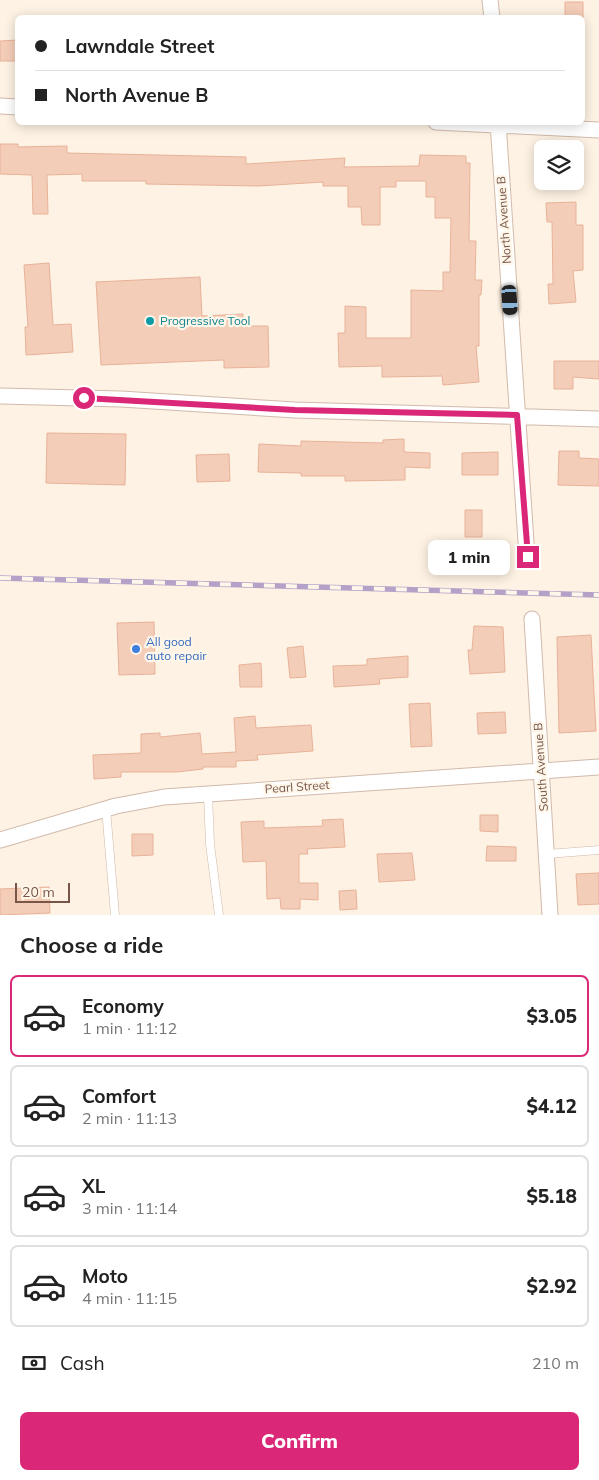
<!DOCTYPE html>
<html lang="en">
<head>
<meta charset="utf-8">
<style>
	:root { --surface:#fff; --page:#f6f6f6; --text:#222; --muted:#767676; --line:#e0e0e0; --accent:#db2777 }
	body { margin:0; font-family:Mulish,sans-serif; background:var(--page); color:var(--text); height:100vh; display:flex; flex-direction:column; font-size:19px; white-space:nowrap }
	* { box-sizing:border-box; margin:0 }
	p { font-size:16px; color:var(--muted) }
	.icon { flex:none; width:28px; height:28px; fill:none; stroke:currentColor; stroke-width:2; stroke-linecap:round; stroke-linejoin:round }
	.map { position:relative; height:915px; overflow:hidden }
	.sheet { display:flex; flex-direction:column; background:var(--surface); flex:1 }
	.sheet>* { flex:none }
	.top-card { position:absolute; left:15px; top:15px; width:570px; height:110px; border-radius:8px; box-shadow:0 2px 12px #0003; display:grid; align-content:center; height:110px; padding:0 20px; background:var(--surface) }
	.controls { position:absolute; left:534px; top:140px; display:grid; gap:10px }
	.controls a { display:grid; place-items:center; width:50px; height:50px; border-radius:8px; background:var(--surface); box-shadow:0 2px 12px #0003; font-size:25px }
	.scale { position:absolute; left:15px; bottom:12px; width:55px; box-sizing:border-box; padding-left:5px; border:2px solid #775647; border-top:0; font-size:14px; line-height:18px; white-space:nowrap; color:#775647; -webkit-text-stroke:4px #fff6ea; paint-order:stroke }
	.end { position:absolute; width:22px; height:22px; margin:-11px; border:6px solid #db2777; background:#fff; box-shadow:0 0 0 2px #fff }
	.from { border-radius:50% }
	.bubble { position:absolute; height:35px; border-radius:8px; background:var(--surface); box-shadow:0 2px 12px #0003; font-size:16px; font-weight:800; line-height:35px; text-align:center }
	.car { position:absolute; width:15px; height:30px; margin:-15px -8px; border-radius:6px; box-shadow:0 0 4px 1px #0007; background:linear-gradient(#222 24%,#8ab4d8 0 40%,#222 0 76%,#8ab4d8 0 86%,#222 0) }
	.top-card b { display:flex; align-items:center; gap:18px; height:48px; font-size:19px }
	.top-card b+b { border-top:1px solid var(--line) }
	.top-card i { width:12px; height:12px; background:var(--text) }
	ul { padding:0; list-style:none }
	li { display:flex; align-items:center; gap:15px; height:82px; margin:0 10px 8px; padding:0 10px; border:2px solid var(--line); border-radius:8px }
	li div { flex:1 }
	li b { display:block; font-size:19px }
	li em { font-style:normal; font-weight:800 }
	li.selected { border-color:var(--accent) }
	li>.icon { width:45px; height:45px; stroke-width:1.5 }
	h2 { padding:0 20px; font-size:22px; line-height:60px }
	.pay { display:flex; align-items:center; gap:12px; height:55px; padding:0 20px; font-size:19px }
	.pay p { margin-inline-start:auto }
	.primary-button { display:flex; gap:10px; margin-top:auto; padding:10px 20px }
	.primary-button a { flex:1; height:58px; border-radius:8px; background:var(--accent); color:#fff; font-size:20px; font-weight:800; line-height:58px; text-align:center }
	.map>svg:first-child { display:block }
	.building { fill:#f4cdb9; stroke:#e8b298 }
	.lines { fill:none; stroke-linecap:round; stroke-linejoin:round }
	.service-casing { stroke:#d1baab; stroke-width:9 }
	.minor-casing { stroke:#d1baab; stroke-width:17 }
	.service { stroke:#fff; stroke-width:8 }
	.minor { stroke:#fff; stroke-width:15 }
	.rail-casing { stroke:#b3a1c8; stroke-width:5.5 }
	.rail { stroke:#fff6ea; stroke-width:4; stroke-dasharray:11; stroke-linecap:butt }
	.route { stroke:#db2777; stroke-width:6 }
	.culture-dot { fill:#0f9aa8; stroke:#fff6ea; stroke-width:2 }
	.shop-dot { fill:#3f7fe0; stroke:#fff6ea; stroke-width:2 }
	.labels { text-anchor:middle; stroke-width:4.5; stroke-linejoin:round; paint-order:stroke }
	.street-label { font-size:12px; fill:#775647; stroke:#fff6ea }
	.culture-label { font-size:12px; fill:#0d838f; stroke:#fff6ea; text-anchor:start }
	.shop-label { font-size:12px; fill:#366cbe; stroke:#fff6ea; text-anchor:start }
</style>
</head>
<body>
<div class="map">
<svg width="599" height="915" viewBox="0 0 599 915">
	<rect width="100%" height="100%" fill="#fdf2e3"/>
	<!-- building -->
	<path class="building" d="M565 2H583V18H565Z
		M18 40V61H0V41Z
		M0 144H18V147L67 146V153L246 157V164L345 158 344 167 419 166 420 155 466 156V163H470L469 241H476L475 280H482L481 295H479V346H476L479 382 443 385 442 376 382 377V366L339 367 338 333H345V306L366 307V338H411V290L443 291V272H450L451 218H435V197H426V181H396V187H380V225H362L361 207H348V186H323V182L258 186 146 184V181H82V174L47 175 48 214H33L32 175 0 174Z
		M576 202V225H583V270L573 271 576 302 549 304 548 284H553L552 222H547L546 203Z
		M49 263 53 325 71 324 73 352 26 355 25 327H28L24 265Z
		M200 277 202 316 243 314V326H268L269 367 224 368V360L101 365 96 282Z
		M554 361H599V379L573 377V389H554Z
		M47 433 126 434 125 485 46 483Z
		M404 439V452L430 453V468L405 467V480L345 481V476H301V473L258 472 259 444 301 446V441L383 443V440Z
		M559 451H579V458L599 459V486L558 485Z
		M498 452V475H462V453Z
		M229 454 230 481 197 482 196 455Z
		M465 510H482V537H465Z
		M154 622 155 674 119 675 117 623Z
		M474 626 503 627 505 672 470 674 468 650H472Z
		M591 635 596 731 559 733 557 637Z
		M303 646 306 677 290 678 287 648Z
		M408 656V677L379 679 380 684 334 687 333 666 367 665V659Z
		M261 663 262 687H240L239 665Z
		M430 703 432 746 411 747 409 704Z
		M505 712 506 733 478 734 477 713Z
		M255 716 256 728 311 725 313 751 257 755 258 760 236 761V767H203V769L177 772H121V777L94 779 93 755 141 753V734L160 733V737L200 733 202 754 236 752 234 718Z
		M480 815H498V832L480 831Z
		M343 819 345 847 307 849 308 854H299V883H318V900L300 899V909H281L280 898 267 899 266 861 243 862 241 822 264 821V828L323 826 322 820Z
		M132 834H153V855L132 856Z
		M487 846 516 847V861H486Z
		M412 853 415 880 379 882 377 854Z
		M599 873V904L578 905 576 874Z
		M49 887 50 913 0 915V889Z
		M356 890 357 909 340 910 339 891Z"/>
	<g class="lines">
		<!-- service casing -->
		<g class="service-casing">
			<path id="service" d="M208 794 210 844 219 915
				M106 809 115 915
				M547 854 599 850"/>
		</g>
		<!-- minor casing -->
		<g class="minor-casing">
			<path id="minor" d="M490 0 492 18
				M0 106 18 107
				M436 122 599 130
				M498 122 527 557
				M0 396 121 399 295 410 599 419
				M532 619 550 915
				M0 840 116 806 164 797 599 767"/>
		</g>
		<!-- service -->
		<use href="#service" class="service"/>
		<!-- minor -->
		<use href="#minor" class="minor"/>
		<!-- rail casing -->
		<g class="rail-casing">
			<path id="rail" d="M0 578 599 595"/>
		</g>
		<!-- rail -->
		<use href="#rail" class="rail"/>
	</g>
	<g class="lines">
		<!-- route -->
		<path class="route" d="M84 398 295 410 517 415 528 557"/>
	</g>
	<!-- markers -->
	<circle class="culture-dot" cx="150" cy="321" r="5"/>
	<circle class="shop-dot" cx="136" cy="649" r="5"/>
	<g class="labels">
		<!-- street labels -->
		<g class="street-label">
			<text transform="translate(504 220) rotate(-94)" y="4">North Avenue B</text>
			<text transform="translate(541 767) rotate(-94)" y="4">South Avenue B</text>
			<text transform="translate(297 787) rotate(-4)" y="4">Pearl Street</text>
		</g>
		<!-- culture labels -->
		<g class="culture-label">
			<text x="160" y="325">Progressive Tool</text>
		</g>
		<!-- shop labels -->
		<g class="shop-label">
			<text x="146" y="646">All good<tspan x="146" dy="14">auto repair</tspan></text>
		</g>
	</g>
</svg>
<div class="controls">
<a><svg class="icon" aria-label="layers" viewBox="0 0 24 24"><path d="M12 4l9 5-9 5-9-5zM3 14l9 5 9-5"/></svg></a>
</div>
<div class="scale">20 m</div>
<i class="end from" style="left:84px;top:398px"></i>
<i class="end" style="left:528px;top:557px"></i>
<div class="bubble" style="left:428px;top:540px;width:82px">1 min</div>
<i class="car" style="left:510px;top:300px;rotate:176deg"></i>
<div class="top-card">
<b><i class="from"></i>Lawndale Street</b>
<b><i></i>North Avenue B</b>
</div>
</div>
<section class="sheet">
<h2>Choose a ride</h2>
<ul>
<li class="selected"><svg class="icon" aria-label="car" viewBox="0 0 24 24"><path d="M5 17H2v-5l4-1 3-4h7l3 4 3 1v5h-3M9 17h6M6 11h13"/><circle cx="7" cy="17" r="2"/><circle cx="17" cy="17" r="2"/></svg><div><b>Economy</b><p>1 min · 11:12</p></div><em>$3.05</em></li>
<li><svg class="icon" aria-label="car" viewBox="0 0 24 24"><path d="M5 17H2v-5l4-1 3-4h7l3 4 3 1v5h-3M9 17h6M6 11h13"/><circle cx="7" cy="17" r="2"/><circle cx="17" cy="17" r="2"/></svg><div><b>Comfort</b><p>2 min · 11:13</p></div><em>$4.12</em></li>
<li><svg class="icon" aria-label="car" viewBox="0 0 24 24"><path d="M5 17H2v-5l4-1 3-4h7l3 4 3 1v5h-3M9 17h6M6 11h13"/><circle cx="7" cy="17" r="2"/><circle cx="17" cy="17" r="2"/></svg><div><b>XL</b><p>3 min · 11:14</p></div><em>$5.18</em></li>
<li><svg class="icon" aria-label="car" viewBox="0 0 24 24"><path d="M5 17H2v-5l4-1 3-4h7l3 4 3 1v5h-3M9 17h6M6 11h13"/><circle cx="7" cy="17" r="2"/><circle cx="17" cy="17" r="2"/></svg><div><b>Moto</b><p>4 min · 11:15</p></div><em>$2.92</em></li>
</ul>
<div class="pay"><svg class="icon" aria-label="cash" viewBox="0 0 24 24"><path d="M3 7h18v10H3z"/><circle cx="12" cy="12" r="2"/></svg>Cash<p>210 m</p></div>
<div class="primary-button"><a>Confirm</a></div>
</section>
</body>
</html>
